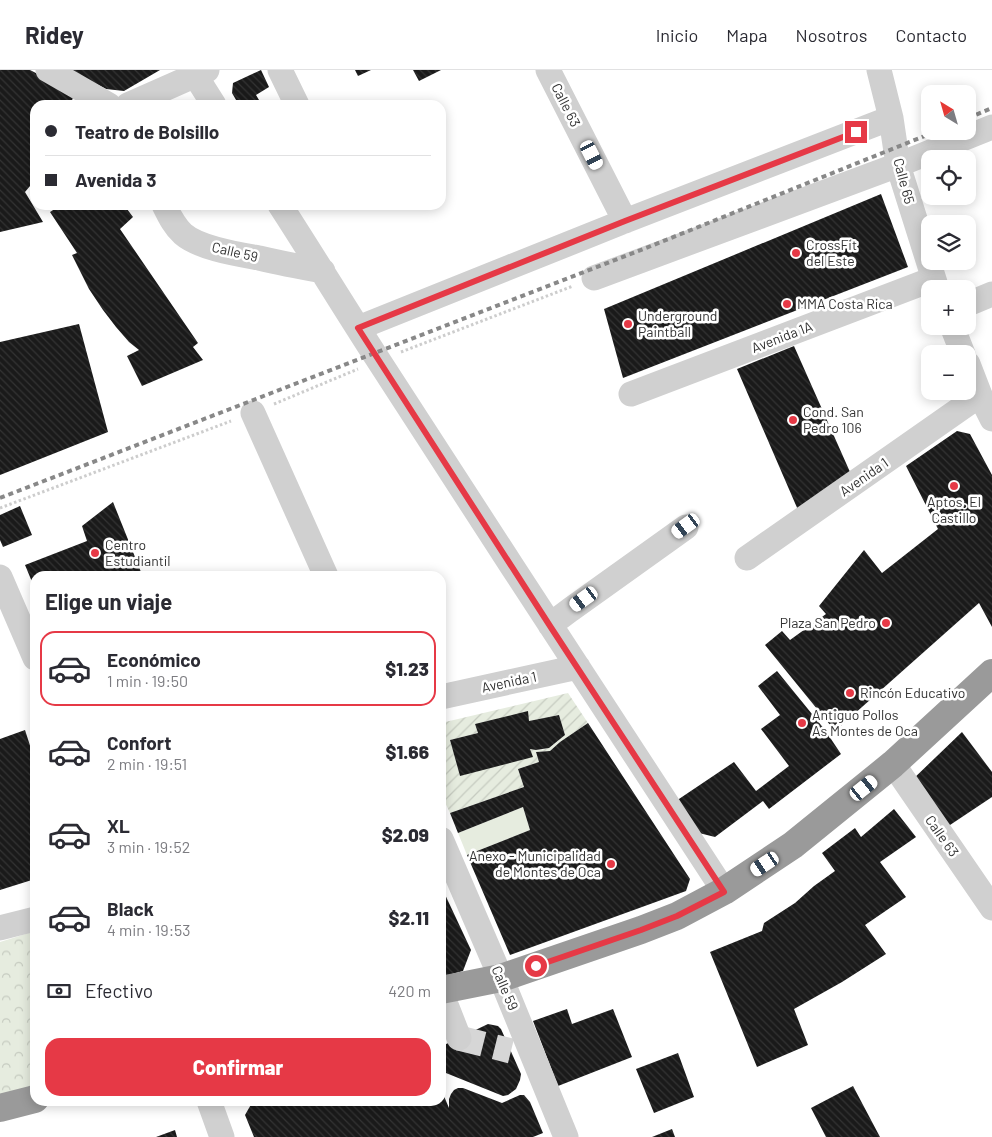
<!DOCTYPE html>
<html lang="es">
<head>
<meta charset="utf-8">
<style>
	:root { --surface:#fff; --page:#f7f7f7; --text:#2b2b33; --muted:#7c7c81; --line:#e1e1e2; --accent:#e63946 }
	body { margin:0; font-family:Barlow,sans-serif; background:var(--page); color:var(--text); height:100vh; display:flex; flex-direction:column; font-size:19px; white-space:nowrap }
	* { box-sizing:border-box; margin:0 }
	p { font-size:16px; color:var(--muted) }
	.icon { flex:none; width:28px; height:28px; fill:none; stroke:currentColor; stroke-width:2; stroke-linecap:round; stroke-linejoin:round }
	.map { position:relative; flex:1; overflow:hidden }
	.side { position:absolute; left:30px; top:501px; width:416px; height:535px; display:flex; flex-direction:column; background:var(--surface); border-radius:15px; box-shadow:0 2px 12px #0003 }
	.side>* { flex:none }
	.banner { position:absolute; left:30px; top:30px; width:416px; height:110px; border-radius:15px; box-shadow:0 2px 12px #0003; display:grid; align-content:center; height:110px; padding:0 15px; background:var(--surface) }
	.needle { width:32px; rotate:323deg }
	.controls { position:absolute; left:921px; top:15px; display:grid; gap:10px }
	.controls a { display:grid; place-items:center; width:55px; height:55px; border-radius:10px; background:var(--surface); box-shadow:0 2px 12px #0003; font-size:25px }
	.end { position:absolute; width:22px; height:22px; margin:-11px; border:6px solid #e63946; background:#fff; box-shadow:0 0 0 2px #fff }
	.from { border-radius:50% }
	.car { position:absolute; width:15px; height:30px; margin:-15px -8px; border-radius:6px; box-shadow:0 0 4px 1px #0007; background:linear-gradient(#fff 24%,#345 0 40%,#fff 0 76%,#345 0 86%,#fff 0) }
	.banner b { display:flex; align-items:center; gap:18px; height:48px; font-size:19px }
	.banner b+b { border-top:1px solid var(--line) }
	.banner i { width:12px; height:12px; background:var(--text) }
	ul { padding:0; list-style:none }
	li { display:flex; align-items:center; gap:15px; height:75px; margin:0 10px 8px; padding:0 5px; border:2px solid transparent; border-radius:15px }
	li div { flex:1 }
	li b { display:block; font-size:19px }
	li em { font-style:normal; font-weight:800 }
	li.current { border-color:var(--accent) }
	li>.icon { width:45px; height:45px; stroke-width:1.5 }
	h2 { padding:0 15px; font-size:22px; line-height:60px }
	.pay { display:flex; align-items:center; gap:12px; height:55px; padding:0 15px; font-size:19px }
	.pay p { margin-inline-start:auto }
	.primary-button { display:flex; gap:10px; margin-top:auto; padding:10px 15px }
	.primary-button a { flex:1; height:58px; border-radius:15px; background:var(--accent); color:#fff; font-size:20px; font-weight:800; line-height:58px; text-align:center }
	header { display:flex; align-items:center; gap:30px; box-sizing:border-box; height:70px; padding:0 25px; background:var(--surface); border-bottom:1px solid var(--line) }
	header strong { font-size:24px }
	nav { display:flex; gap:28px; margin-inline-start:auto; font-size:18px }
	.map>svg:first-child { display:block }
	.grass { fill:#e6ecdf }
	.park { fill:url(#park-crowns) }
	.garden { fill:url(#garden-furrows); fill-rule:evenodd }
	.building { fill:url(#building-back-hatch) }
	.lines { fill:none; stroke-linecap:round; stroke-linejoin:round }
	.minor-tunnel { stroke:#d6d6d6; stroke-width:25; stroke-dasharray:25 12; stroke-linecap:butt }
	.path { stroke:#cdcdcd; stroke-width:3; stroke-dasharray:2.5 2.5; stroke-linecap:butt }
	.minor { stroke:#d0d0d0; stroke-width:25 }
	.highway { stroke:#9a9a9a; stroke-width:28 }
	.rail { stroke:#888; stroke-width:4; stroke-dasharray:5 4; stroke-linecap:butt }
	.route { stroke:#e63946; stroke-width:6 }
	.poi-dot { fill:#e63946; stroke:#fff; stroke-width:2 }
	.labels { text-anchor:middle; stroke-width:5; stroke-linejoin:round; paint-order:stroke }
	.street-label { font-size:14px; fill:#333; stroke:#fff }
	.poi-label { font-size:14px; fill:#333; stroke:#fff; text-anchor:start }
</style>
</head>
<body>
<header>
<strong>Ridey</strong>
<nav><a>Inicio</a><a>Mapa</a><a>Nosotros</a><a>Contacto</a></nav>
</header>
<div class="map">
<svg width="992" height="1067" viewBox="0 0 992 1067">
	<defs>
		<pattern id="park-crowns" width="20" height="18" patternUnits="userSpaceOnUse" patternTransform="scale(1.25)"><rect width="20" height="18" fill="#e6ecdf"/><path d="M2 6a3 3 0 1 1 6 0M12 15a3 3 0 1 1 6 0" fill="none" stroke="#c6cbc0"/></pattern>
		<pattern id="garden-furrows" width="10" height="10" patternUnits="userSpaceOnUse" patternTransform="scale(1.25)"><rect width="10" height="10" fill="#e6ecdf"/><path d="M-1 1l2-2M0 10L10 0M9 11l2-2" fill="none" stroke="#c6cbc0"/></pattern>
		<pattern id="building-back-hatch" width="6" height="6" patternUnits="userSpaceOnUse" patternTransform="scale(1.25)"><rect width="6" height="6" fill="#1a1a1a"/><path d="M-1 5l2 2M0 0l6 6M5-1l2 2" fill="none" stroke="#333"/></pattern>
	</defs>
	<rect width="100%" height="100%" fill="#fff"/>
	<!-- grass -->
	<path class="grass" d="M523 737 530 760 467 785 458 763Z"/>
	<!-- park -->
	<path class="park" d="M35 861V1018L0 1028V872Z"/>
	<!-- garden -->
	<path class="garden" d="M568 623 588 653 560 672 550 681 536 682 539 692 518 699 524 717 450 743 441 724V653ZM527 642 529 651 559 645 565 665C551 676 550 682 530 679L460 706 450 670 478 663 475 654Z"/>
	<!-- building -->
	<path class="building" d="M0 0H30L75 23 70 35H35V110L25 122 43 152 0 162Z
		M69 0H160L124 21 106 19Z
		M261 0 269 17 256 25 262 35H239L232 23 233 13Z
		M355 0H371L358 6Z
		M413 0H441L419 11Z
		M881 124 908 197 623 308 604 239Z
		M61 135H124L133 147 120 159 198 273 193 277 203 290 142 316 127 286 139 280 129 272 116 257 103 240 89 219 72 185 77 183 50 142Z
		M79 254 108 362 0 405V272Z
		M794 276 850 402 798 440 737 299Z
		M957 361 970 364 992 405V557L979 533 835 661 765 575 782 561 790 570 826 544 819 536 864 480 882 503 938 459 906 396Z
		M113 432 141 502 131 506H35V519L25 495 87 471 82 456Z
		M20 436 32 465 3 477 0 470V445Z
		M777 601 825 660 841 684 769 739 763 731 715 767 695 762 673 733 734 692 756 721 789 696 761 659 780 645 758 616Z
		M528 641 529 651 559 645 565 665 549 678 536 680 530 679 533 687 460 706 450 670 478 663 475 654Z
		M588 653 690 809 686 821 510 885 467 785 530 760 523 737 458 763 450 743 524 717 518 699 539 692 536 682 550 681 560 672Z
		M25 660 35 691V809L0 820V669Z
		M962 662 992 702V727L944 759 910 712Z
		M894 739 916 767 880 792 906 827 865 855 886 884 842 912 794 939 808 975 757 997 710 882 762 861 764 853 795 833 814 816 835 801 822 783 855 758 861 767Z
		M441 816 471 880 463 901 441 907Z
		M567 939 572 954 613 939 632 987 558 1016 533 951Z
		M488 954 498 956 501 959 521 1004 520 1010 516 1019 508 1025 503 1026 441 1001 442 976Z
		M678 983 694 1027 654 1043 636 999Z
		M853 1016 880 1067H826L811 1038Z
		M458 1018H463L502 1033 520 1025H524L530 1032 543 1063 533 1067H254L245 1045 253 1031H441V1019L449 1038V1029L451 1024 454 1020Z
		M672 1059 675 1067H652Z
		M175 1060 177 1067H156Z"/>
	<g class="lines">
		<!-- minor-tunnel -->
		<path class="minor-tunnel" d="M459 968 511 981"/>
		<!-- path -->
		<path class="path" d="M401 282 573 216
			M274 334 358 299
			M0 438 231 351"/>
		<!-- minor -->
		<path class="minor" d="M48 0 109 35
			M192 0 214 35
			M280 0 297 35
			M548 0 625 151
			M879 0 891 48 898 95 937 219
			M128 35 207 0
			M164 135C169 145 174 156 183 164 199 178 237 184 259 188 280 193 301 197 323 201
			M280 135C313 186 344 237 377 288 492 466 608 644 724 821
			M594 208 898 95 992 57
			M968 234 992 224
			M952 256 963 284
			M358 258 625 151 891 48
			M968 294 980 325 992 349
			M631 324 933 209
			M253 343 326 506
			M747 488 980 325
			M0 507 35 588
			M550 555 570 540 686 457
			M441 627 578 597
			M893 694 992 838
			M441 769 501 908 566 1067
			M0 858 35 849
			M441 922 459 968
			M209 1031 222 1067"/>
		<!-- highway -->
		<path class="highway" d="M441 920 501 908 641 860 677 846 724 821 793 775 893 694 992 603
			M0 1038 35 1029"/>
		<!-- rail -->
		<path class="rail" d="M968 48 992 38
			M0 428 646 178 937 61"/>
	</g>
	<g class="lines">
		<!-- route -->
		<path class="route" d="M536 896 641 860 677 846 724 822 550 556 358 258 625 151 856 62"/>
	</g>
	<!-- markers -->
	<g class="poi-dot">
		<circle cx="796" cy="183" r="5"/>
		<circle cx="787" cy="234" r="5"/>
		<circle cx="628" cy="254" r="5"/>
		<circle cx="793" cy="350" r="5"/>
		<circle cx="954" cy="416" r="5"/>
		<circle cx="95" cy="483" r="5"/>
		<circle cx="886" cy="553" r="5"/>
		<circle cx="850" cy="623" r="5"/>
		<circle cx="802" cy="653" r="5"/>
		<circle cx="611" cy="794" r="5"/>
	</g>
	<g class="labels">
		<!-- street labels -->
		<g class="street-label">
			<text transform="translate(566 35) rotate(63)" y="5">Calle 63</text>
			<text transform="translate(904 111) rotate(75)" y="5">Calle 65</text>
			<text transform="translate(235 182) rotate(13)" y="5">Calle 59</text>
			<text transform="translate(782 267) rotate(-21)" y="5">Avenida 1A</text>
			<text transform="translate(864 407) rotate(-35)" y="5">Avenida 1</text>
			<text transform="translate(509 612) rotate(-12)" y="5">Avenida 1</text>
			<text transform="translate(942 766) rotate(55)" y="5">Calle 63</text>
			<text transform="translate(505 918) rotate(67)" y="5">Calle 59</text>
		</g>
		<!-- poi labels -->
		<g class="poi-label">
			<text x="806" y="180">CrossFit<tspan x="806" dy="16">del Este</tspan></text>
			<text x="797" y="239">MMA Costa Rica</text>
			<text x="638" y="251">Underground<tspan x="638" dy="16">Paintball</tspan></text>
			<text x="803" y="347">Cond. San<tspan x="803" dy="16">Pedro 106</tspan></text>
			<text x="954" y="437" text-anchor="middle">Aptos. El<tspan x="954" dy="16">Castillo</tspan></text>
			<text x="105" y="480">Centro<tspan x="105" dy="16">Estudiantil</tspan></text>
			<text x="876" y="558" text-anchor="end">Plaza San Pedro</text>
			<text x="860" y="628">Rincón Educativo</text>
			<text x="812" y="650">Antiguo Pollos<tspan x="812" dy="16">As Montes de Oca</tspan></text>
			<text x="601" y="791" text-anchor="end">Anexo - Municipalidad<tspan x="601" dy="16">de Montes de Oca</tspan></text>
		</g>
	</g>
</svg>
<div class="controls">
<a><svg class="needle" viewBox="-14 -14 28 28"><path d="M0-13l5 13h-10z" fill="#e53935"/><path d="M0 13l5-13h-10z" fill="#7c7c81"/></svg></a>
<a><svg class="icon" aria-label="locate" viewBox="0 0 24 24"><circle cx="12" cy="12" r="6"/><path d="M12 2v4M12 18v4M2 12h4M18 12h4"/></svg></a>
<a><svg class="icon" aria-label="layers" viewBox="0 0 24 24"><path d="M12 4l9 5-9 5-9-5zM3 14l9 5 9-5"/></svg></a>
<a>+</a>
<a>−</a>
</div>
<i class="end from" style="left:536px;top:896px"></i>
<i class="end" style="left:856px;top:62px"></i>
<i class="car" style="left:592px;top:85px;rotate:153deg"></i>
<i class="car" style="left:686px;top:456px;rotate:234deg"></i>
<i class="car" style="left:584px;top:529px;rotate:234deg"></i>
<i class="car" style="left:864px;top:718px;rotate:51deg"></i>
<i class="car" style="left:765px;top:794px;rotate:236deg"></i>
<div class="banner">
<b><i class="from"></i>Teatro de Bolsillo</b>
<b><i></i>Avenida 3</b>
</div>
<section class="side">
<h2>Elige un viaje</h2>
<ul>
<li class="current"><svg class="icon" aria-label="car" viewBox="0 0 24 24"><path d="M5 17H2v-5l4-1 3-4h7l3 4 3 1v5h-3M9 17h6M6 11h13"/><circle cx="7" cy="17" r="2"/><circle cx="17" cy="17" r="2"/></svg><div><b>Económico</b><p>1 min · 19:50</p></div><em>$1.23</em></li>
<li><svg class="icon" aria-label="car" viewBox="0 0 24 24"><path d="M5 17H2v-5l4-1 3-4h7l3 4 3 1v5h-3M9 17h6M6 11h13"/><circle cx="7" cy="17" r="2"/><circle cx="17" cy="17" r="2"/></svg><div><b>Confort</b><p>2 min · 19:51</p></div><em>$1.66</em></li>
<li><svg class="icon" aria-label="car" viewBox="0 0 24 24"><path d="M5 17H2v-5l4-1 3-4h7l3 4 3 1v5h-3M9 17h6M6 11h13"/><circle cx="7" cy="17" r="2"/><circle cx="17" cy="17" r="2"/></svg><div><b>XL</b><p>3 min · 19:52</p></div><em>$2.09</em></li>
<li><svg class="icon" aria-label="car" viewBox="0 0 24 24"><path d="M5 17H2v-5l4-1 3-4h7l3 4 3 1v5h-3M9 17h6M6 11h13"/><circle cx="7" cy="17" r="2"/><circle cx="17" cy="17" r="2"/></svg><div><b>Black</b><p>4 min · 19:53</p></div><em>$2.11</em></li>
</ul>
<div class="pay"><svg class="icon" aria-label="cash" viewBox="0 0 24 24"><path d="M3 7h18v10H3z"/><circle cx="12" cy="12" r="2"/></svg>Efectivo<p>420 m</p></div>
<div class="primary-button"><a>Confirmar</a></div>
</section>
</div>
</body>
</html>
